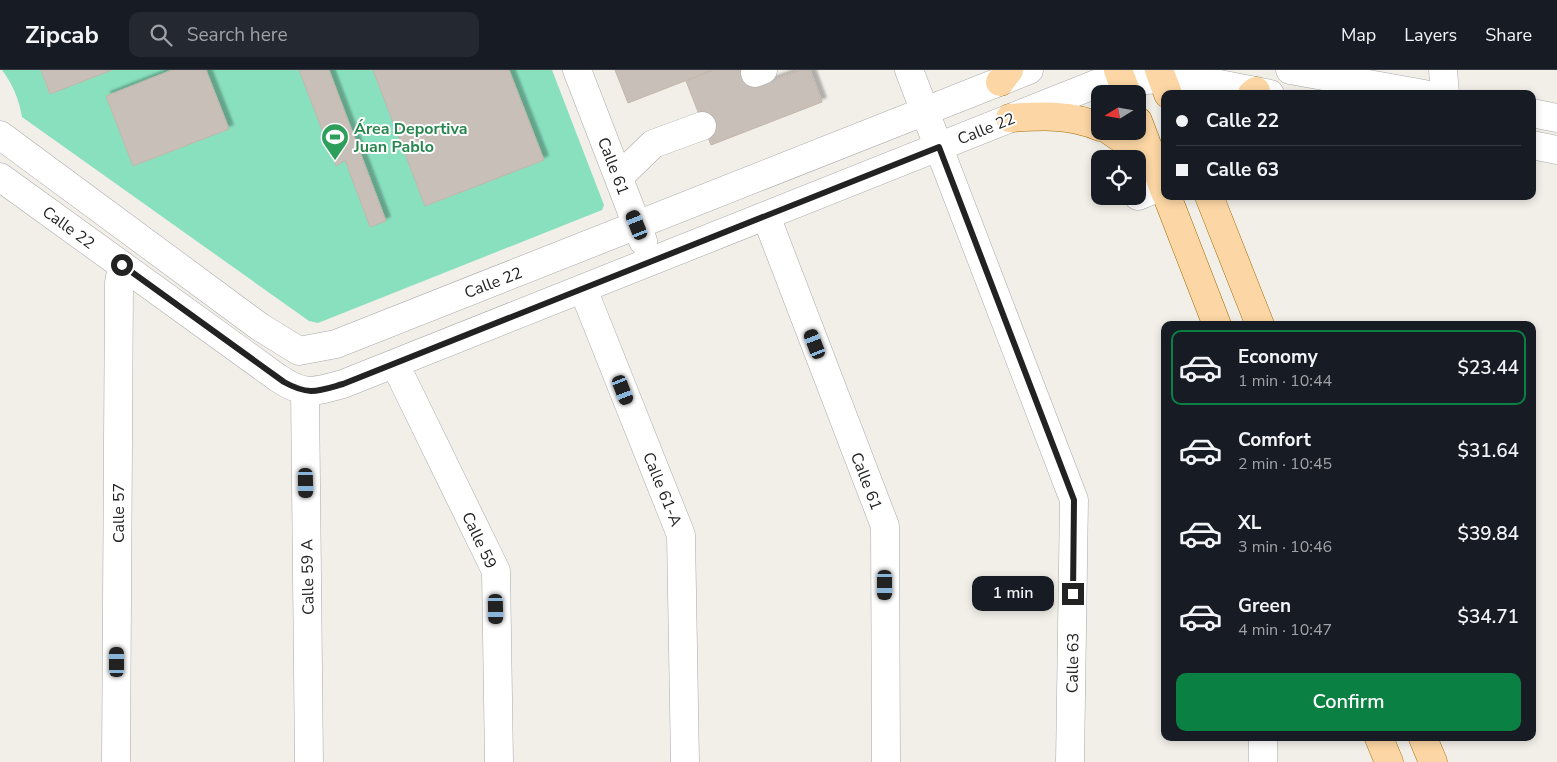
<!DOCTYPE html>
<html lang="en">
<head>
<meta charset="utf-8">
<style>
	:root { --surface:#171b24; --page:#242831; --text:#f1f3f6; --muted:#9ea1a6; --line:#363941; --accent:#0b8043 }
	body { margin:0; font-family:"Nunito Sans",sans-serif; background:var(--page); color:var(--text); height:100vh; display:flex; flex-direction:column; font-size:19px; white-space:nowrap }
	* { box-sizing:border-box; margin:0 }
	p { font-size:16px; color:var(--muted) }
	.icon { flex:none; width:28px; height:28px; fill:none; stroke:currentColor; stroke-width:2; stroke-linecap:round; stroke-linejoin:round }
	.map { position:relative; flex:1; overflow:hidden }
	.sheet { position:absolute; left:1161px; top:251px; width:375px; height:420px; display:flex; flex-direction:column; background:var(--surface); border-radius:10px; box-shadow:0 2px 8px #0003 }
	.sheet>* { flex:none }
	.hud { position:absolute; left:1161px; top:20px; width:375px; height:110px; border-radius:10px; box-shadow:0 2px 8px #0003; display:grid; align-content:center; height:110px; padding:0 15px; background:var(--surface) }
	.needle { width:32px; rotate:259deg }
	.tools { position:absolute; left:1091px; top:15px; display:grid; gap:10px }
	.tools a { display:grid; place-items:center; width:55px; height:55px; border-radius:10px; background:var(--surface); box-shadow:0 2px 8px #0003; font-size:25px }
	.end { position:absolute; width:22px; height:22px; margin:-11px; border:6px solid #222; background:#fff; box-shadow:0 0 0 2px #fff }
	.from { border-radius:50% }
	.bubble { position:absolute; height:35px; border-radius:10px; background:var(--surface); box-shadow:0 2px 8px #0003; font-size:16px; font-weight:600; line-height:35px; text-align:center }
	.car { position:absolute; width:15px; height:30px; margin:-15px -8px; border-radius:6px; box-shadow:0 0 4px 1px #0007; background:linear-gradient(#222 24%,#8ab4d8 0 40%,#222 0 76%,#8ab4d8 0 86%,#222 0) }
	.hud b { display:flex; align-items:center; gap:18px; height:48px; font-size:19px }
	.hud b+b { border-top:1px solid var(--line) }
	.hud i { width:12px; height:12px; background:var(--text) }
	ul { padding:9px 0 0; list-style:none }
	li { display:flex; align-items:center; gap:15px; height:75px; margin:0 10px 8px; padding:0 5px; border:2px solid transparent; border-radius:10px }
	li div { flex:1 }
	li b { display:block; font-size:19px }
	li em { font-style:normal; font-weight:600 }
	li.active { border-color:var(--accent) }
	li>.icon { width:45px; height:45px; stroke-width:1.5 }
	.cta { display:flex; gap:10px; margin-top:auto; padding:10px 15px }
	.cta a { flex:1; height:58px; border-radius:10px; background:var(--accent); color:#fff; font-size:20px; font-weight:600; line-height:58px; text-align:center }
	header { display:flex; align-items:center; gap:30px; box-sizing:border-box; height:70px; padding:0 25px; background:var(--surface); border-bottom:1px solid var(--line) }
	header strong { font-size:24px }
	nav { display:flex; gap:28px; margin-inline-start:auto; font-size:18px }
	.search { width:350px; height:45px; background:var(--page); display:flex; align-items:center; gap:12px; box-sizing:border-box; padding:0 18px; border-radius:10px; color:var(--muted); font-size:19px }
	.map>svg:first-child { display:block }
	.pitch { fill:#88e0be }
	.building { fill:#c7bfb8; stroke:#c4b6ab; filter:url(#shadow) }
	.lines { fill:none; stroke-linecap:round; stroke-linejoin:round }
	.minor-casing { stroke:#a9a9a9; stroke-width:29 }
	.major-casing { stroke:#a06b00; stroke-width:29 }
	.minor { stroke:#fff; stroke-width:28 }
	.major { stroke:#fcd6a4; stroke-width:28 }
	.route { stroke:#222; stroke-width:6 }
	.labels { text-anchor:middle; stroke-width:4; stroke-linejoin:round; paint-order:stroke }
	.leisure-label { font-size:16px; font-weight:bold; fill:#27864d; stroke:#fff; text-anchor:start }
	.street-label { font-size:16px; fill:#222; stroke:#fff }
</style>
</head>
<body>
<header>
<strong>Zipcab</strong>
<div class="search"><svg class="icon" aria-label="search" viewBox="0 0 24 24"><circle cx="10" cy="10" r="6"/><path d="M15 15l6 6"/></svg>Search here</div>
<nav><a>Map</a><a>Layers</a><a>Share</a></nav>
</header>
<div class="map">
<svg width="1557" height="692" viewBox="0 0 1557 692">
	<defs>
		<filter id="shadow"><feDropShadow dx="4.5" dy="-4.5" stdDeviation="1" flood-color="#0004"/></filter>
	</defs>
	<rect width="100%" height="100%" fill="#f2efe9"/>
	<!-- pitch -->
	<path class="pitch" d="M2 0H552L604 135 602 140 318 253 309 251 22 47C19 29 13 15 2 0Z"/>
	<!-- building -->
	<path class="building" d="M41 0H112L50 24Z
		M172 0H206L229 59 133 96 106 26Z
		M299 0H329L386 151 370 157 345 90 336 96Z
		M373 0H509L544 90 425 136Z
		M615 0H713L628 33Z
		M713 0H751L757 16 800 0H810L822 32 711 75 686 11Z"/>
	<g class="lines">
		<!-- minor casing -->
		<g class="minor-casing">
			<path id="minor" d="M577 0 643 171
				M909 0 1074 430 1070 692
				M1290 0 1424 24
				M1443 0 1445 24
				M755 3 763 0
				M1532 43 1557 48
				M0 65 260 257 299 281 336 274 1029 0
				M1532 75 1557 80
				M0 107 278 308C305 326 314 322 343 314L1096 14 1184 7 1270 24
				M619 107 653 74 702 56
				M1138 126 1163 116
				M766 146 885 456 886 692
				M583 219 681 465 685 692
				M395 294 496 501 499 692
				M305 322 309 692
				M1263 668V692
				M116 692 119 213 122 195"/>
		</g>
		<!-- major casing -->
		<g class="major-casing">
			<path id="major" d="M1118 0 1127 24
				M1159 0 1168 24
				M1000 12 1009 0
				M1252 24 1256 21
				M1010 48C1042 46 1071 44 1100 57
				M1138 51 1165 122
				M1110 61 1152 89
				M1167 126 1217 255
				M1209 126 1260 255
				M1379 668 1389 692
				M1423 668 1433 692"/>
		</g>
		<!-- minor -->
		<use href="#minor" class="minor"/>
		<!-- major -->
		<use href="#major" class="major"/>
	</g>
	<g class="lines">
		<!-- route -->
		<path class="route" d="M122 195 284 312C309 326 318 321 343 314L939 77 1074 430 1073 524"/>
	</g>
	<!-- icons -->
	<defs>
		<g id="stadium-pin" transform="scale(1.4375)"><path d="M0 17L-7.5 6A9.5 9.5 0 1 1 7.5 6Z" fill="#2e9e5b" stroke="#fff"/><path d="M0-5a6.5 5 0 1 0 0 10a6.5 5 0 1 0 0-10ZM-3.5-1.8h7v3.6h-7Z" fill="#fff"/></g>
	</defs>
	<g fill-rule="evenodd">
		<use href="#stadium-pin" x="335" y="67"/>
	</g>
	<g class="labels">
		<!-- leisure labels -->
		<g class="leisure-label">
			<text x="354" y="64">Área Deportiva<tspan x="354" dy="18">Juan Pablo</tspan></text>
		</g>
		<!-- street labels -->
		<g class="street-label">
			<text transform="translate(986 58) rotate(-22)" y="6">Calle 22</text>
			<text transform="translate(614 96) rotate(69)" y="6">Calle 61</text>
			<text transform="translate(69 157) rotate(36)" y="6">Calle 22</text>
			<text transform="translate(493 212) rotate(-21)" y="6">Calle 22</text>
			<text transform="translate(867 411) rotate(69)" y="6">Calle 61</text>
			<text transform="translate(663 419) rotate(68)" y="6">Calle 61-A</text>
			<text transform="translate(118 443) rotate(-90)" y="6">Calle 57</text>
			<text transform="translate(480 470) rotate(65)" y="6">Calle 59</text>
			<text transform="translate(307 507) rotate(-91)" y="6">Calle 59 A</text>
			<text transform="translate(1072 593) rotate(-89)" y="6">Calle 63</text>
		</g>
	</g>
</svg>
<div class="tools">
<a><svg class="needle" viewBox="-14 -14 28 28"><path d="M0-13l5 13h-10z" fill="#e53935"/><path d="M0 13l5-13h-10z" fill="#9ea1a6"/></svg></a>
<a><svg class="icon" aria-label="locate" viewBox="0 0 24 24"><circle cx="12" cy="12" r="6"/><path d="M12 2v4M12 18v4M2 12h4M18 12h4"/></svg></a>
</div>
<i class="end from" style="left:122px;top:195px"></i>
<i class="end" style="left:1073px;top:524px"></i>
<div class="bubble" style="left:972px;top:506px;width:82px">1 min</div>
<i class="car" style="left:637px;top:155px;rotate:338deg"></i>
<i class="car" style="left:815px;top:274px;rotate:339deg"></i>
<i class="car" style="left:623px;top:320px;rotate:159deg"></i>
<i class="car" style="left:306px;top:413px;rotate:179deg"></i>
<i class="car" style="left:885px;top:515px;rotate:180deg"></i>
<i class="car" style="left:496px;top:539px;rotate:179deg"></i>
<i class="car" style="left:117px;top:592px;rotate:0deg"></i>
<div class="hud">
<b><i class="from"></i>Calle 22</b>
<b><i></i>Calle 63</b>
</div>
<section class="sheet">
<ul>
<li class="active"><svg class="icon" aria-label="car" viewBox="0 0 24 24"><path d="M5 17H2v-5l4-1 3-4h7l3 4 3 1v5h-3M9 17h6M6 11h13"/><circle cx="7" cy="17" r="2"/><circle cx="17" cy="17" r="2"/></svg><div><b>Economy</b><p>1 min · 10:44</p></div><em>$23.44</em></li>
<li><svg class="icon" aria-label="car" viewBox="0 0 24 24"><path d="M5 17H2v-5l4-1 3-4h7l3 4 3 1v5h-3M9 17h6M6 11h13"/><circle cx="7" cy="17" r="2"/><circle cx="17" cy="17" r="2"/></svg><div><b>Comfort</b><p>2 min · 10:45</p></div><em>$31.64</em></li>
<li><svg class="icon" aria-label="car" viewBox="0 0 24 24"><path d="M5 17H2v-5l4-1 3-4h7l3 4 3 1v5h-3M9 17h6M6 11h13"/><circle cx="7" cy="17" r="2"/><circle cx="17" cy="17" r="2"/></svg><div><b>XL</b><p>3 min · 10:46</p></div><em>$39.84</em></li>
<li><svg class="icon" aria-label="car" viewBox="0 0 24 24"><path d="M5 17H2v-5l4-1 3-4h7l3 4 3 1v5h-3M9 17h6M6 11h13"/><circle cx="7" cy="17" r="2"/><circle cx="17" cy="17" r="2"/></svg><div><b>Green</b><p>4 min · 10:47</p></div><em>$34.71</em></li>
</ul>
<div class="cta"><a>Confirm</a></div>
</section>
</div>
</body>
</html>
